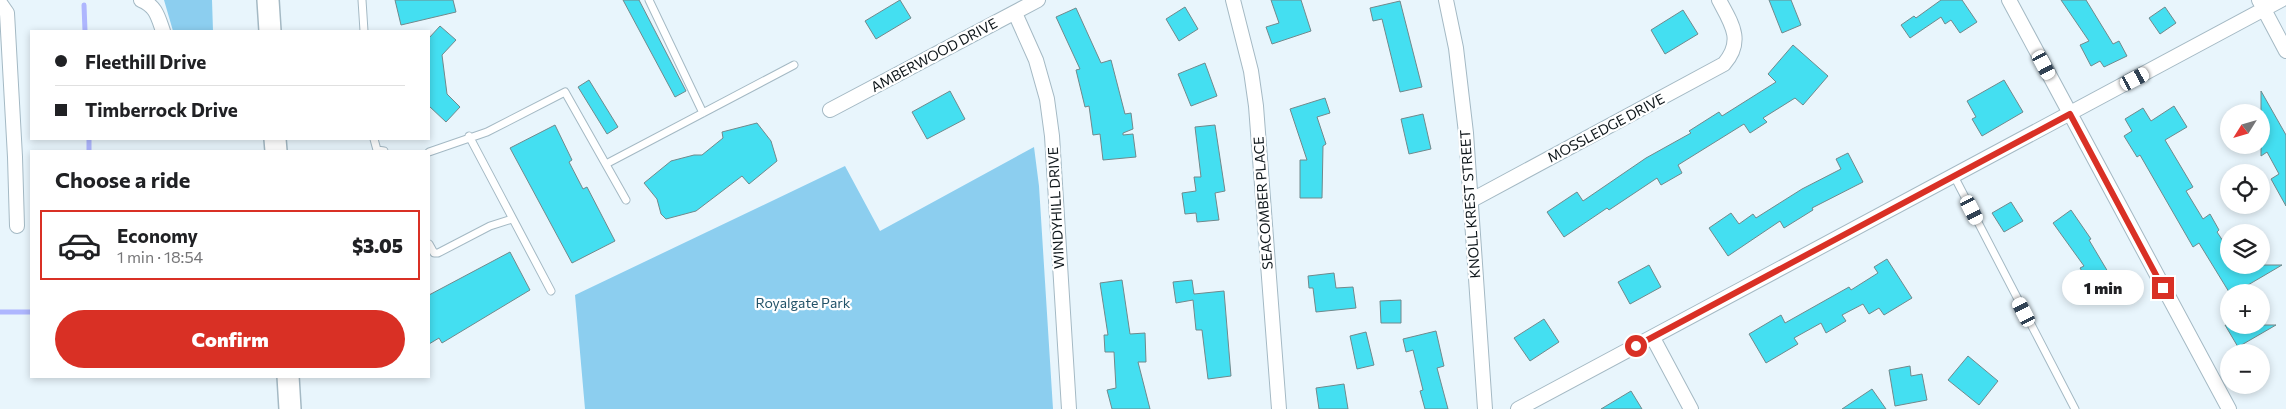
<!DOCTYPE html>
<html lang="en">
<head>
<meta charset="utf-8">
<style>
	:root { --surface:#fff; --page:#f6f6f6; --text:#202124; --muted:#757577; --line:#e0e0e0; --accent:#d93025 }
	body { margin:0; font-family:Commissioner,sans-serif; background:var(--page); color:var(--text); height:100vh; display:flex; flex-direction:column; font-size:19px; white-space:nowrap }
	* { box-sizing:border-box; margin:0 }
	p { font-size:16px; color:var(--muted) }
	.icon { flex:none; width:28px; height:28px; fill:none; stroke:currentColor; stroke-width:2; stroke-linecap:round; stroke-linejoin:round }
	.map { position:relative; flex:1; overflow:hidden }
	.panel { position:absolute; left:30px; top:150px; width:400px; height:228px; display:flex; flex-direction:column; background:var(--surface); border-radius:0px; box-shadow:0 2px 8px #0003 }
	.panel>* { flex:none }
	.banner { position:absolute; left:30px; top:30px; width:400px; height:110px; border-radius:0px; box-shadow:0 2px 8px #0003; display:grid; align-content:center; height:110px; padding:0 25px; background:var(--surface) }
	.needle { width:32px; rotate:233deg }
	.tools { position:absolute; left:2220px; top:104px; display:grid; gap:10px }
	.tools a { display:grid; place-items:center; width:50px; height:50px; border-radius:50%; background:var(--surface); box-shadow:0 2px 8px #0003; font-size:25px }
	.end { position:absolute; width:22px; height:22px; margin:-11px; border:6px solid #d93025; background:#fff; box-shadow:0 0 0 2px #fff }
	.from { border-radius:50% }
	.bubble { position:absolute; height:35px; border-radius:18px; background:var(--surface); box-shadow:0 2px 8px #0003; font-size:16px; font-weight:800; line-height:35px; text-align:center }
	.car { position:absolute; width:15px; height:30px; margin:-15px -8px; border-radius:6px; box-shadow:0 0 4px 1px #0007; background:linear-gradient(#fff 24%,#345 0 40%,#fff 0 76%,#345 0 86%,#fff 0) }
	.banner b { display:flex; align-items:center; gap:18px; height:48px; font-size:19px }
	.banner b+b { border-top:1px solid var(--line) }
	.banner i { width:12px; height:12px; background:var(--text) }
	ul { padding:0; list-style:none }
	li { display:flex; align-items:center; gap:15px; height:70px; margin:0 10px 8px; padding:0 15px; border:2px solid transparent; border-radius:0px }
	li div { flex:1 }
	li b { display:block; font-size:19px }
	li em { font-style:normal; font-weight:800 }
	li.active { border-color:var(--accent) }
	li>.icon { width:45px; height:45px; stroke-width:1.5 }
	h2 { padding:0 25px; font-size:22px; line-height:60px }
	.action { display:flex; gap:10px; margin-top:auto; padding:10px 25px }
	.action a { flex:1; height:58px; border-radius:30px; background:var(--accent); color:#fff; font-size:20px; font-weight:800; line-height:58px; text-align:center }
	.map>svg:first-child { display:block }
	.green { fill:#8cceef }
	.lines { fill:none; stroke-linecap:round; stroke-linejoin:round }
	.stream { stroke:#aeb6fe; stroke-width:5 }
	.building { fill:#44dff1; stroke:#71898c }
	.lane-casing { stroke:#a4b9c4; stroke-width:9 }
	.street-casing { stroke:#a4b9c4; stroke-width:16 }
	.primary-casing { stroke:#a4b9c4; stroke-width:24 }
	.lane { stroke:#fff; stroke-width:7 }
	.street { stroke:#fff; stroke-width:14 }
	.primary { stroke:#fff; stroke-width:21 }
	.route { stroke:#d93025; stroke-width:6 }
	.labels { text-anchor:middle; stroke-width:4.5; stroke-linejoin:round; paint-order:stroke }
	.street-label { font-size:14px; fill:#0f171b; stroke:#fff }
	.park-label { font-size:14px; fill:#235369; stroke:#fff }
</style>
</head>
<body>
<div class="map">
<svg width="2286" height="409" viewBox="0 0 2286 409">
	<rect width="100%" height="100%" fill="#e8f5fc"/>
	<!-- green -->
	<path class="green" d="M164 0H212L213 31H173Z
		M1034 147 1039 186 1053 409H585L575 295 845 166 880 231Z"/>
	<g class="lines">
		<!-- stream -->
		<path class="stream" d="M84 5 85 31
			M89 139V151
			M0 312H31"/>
	</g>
	<!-- building -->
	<path class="building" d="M395 0H453L456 12 401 25Z
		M623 0H639L686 91 675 97Z
		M900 0 911 18 876 39 865 21Z
		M1271 0H1301L1311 31 1272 44 1266 27 1279 23Z
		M1769 0H1791L1801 25 1782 33Z
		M1941 0H1962L1977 22 1960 33 1951 20 1945 24 1941 17 1910 38 1901 25 1914 16 1916 18Z
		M2061 0H2086L2113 44 2119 41 2127 56 2104 67 2100 61 2091 66 2080 45 2089 41Z
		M1400 1 1422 87 1400 92 1382 19 1373 21 1370 8Z
		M1185 7 1198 29 1179 41 1166 19Z
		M2165 7 2176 23 2160 34 2149 18Z
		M1076 8 1101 63 1111 60 1125 114 1131 113 1133 129 1123 133V135L1133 134 1136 157 1103 160 1100 134 1093 135 1089 106 1085 107 1076 70 1080 69 1056 17Z
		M1683 10 1698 34 1665 54 1651 30Z
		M440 26 456 40 442 55 447 94 460 107 446 122 429 106V38Z
		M1793 45 1828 76 1803 105 1795 98 1763 118 1767 122 1750 133 1744 124 1678 165 1682 173 1661 185 1657 178 1609 210 1607 208 1564 237 1547 212 1577 192 1583 201 1646 158 1691 133 1689 131 1719 112 1722 116 1776 82 1768 74Z
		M1205 63 1217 96 1191 106 1178 74Z
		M589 80 618 127 607 134 578 87Z
		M2004 80 2023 112 1982 136 1972 119 1976 117 1967 101Z
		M950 91 965 119 927 139 912 112Z
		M2261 91 2286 135V206L2271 179 2279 174 2267 152 2261 156Z
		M1325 98 1330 113 1317 117 1326 144 1323 146 1322 198H1300V160H1307L1290 109Z
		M2174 106 2187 127 2165 140 2193 187 2186 191 2203 219 2210 214 2219 230 2217 232 2229 250V265H2238L2241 271 2251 265H2282L2236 292H2229L2199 243 2193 247 2140 155 2137 157 2124 136 2132 131 2125 119 2143 108 2151 121Z
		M1423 114 1431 149 1409 154 1401 119Z
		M757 123 771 141 777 161 749 184 742 176 696 211 666 219 661 214 657 199 644 183 671 161 694 155H702L723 138 722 132Z
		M555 125 572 160 569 162 583 189 587 187 615 241 572 263 510 148Z
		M1215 125 1225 191 1215 193 1219 220 1197 222 1196 213 1185 214 1182 193 1196 191 1194 177H1201L1195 127Z
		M1848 153 1863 182 1812 208 1813 210 1784 228 1780 221 1728 256 1709 228 1731 213 1739 224 1753 214 1756 218 1802 189 1841 169 1836 159Z
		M2011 202 2023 221 2004 232 1992 213Z
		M2071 210 2091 239 2089 240 2117 287 2098 298 2080 268 2084 266 2053 223Z
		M510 252 530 290 442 343 439 338 429 344V295Z
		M1887 259 1912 298 1884 315 1879 308 1869 314 1863 304 1842 315 1846 321 1826 333 1821 323 1794 338 1798 344 1766 363 1749 334 1781 315 1785 323 1849 287 1851 290 1878 273 1874 267Z
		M1649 265 1661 287 1630 304 1618 282Z
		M1334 273 1336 288 1353 287 1356 308 1316 312 1313 288H1309L1308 276Z
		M1122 280 1130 334 1145 333 1146 362H1138L1150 409H1112L1107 390 1116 388 1114 352H1105L1104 335H1108L1100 283Z
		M1192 280 1194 294 1224 291 1231 376 1208 379 1202 330H1196L1193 300 1176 303 1173 282Z
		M1401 300V323H1381L1380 301Z
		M1544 319 1559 342 1530 361 1514 338Z
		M2225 325H2276L2238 347Z
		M1436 331 1444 366 1437 368 1448 409H1425L1420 391 1423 390 1413 350 1406 352 1403 339Z
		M1366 332 1374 365 1357 369 1350 336Z
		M1968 356 1998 381 1979 405 1948 380Z
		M1910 366 1911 376 1922 374 1927 400 1895 406 1889 370Z
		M1344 384 1348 409H1319L1316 388Z
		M1872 389 1886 409H1842Z
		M1631 391 1642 409H1601Z"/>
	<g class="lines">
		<!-- lane casing -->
		<g class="lane-casing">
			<path id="lane" d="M362 0 364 31
				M649 0 703 113
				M469 136 551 291
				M374 139 377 150 384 151
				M429 152 487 132 565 92 626 200
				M606 164 794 65
				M1954 176 2075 409
				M429 244 434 253H438L490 226 512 219"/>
		</g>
		<!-- street casing -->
		<g class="street-casing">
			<path id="street" d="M141 0C156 6 158 17 163 31
				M1233 0 1251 71 1256 106 1279 409
				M1446 0 1456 48 1466 133 1485 409
				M2009 0 2229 409
				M2259 0 2286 51
				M0 3 7 13 15 157 17 226
				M1015 13 1036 60 1047 99 1052 136 1069 409
				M830 110 1038 0
				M1470 201 1724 64C1744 41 1732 24 1719 0
				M1653 338 1691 409
				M1518 409 2281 0"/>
		</g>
		<!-- primary casing -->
		<g class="primary-casing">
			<path id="primary" d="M268 0 270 31
				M275 139 276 151
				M288 376 290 409"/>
		</g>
		<!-- lane -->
		<use href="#lane" class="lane"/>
		<!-- street -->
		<use href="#street" class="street"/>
		<!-- primary -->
		<use href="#primary" class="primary"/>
	</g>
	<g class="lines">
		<!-- route -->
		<path class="route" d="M1636 346 2070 114 2163 288"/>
	</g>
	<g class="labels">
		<!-- street labels -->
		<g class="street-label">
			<text transform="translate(934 55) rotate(-28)" y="5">AMBERWOOD DRIVE</text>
			<text transform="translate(1606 128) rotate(-28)" y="5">MOSSLEDGE DRIVE</text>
			<text transform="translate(1263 203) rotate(-94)" y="5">SEACOMBER PLACE</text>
			<text transform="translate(1470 204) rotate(-94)" y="5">KNOLL KREST STREET</text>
			<text transform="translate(1056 208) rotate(-93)" y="5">WINDYHILL DRIVE</text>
		</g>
		<!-- park labels -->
		<g class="park-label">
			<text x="803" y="308">Royalgate Park</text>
		</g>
	</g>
</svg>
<div class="tools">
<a><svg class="needle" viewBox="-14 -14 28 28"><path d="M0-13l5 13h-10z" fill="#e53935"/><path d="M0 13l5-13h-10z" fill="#757577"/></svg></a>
<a><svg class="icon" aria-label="locate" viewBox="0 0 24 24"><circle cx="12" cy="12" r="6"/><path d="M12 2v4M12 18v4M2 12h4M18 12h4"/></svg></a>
<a><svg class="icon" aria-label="layers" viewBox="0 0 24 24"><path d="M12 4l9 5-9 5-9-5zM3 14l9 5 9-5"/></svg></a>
<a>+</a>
<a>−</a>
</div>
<i class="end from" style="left:1636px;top:346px"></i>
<i class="end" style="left:2163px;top:288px"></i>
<div class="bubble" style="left:2062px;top:270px;width:82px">1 min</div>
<i class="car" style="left:2044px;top:65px;rotate:152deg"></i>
<i class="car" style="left:2135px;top:79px;rotate:62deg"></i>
<i class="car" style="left:1972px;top:210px;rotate:153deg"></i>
<i class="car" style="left:2024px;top:312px;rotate:333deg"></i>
<div class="banner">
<b><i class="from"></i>Fleethill Drive</b>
<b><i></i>Timberrock Drive</b>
</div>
<section class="panel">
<h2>Choose a ride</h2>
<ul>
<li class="active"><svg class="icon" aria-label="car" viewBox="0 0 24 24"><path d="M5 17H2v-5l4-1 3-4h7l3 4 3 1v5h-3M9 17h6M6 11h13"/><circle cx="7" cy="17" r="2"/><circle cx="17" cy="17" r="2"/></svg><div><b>Economy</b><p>1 min · 18:54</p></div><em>$3.05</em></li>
</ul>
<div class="action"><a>Confirm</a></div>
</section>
</div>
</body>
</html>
